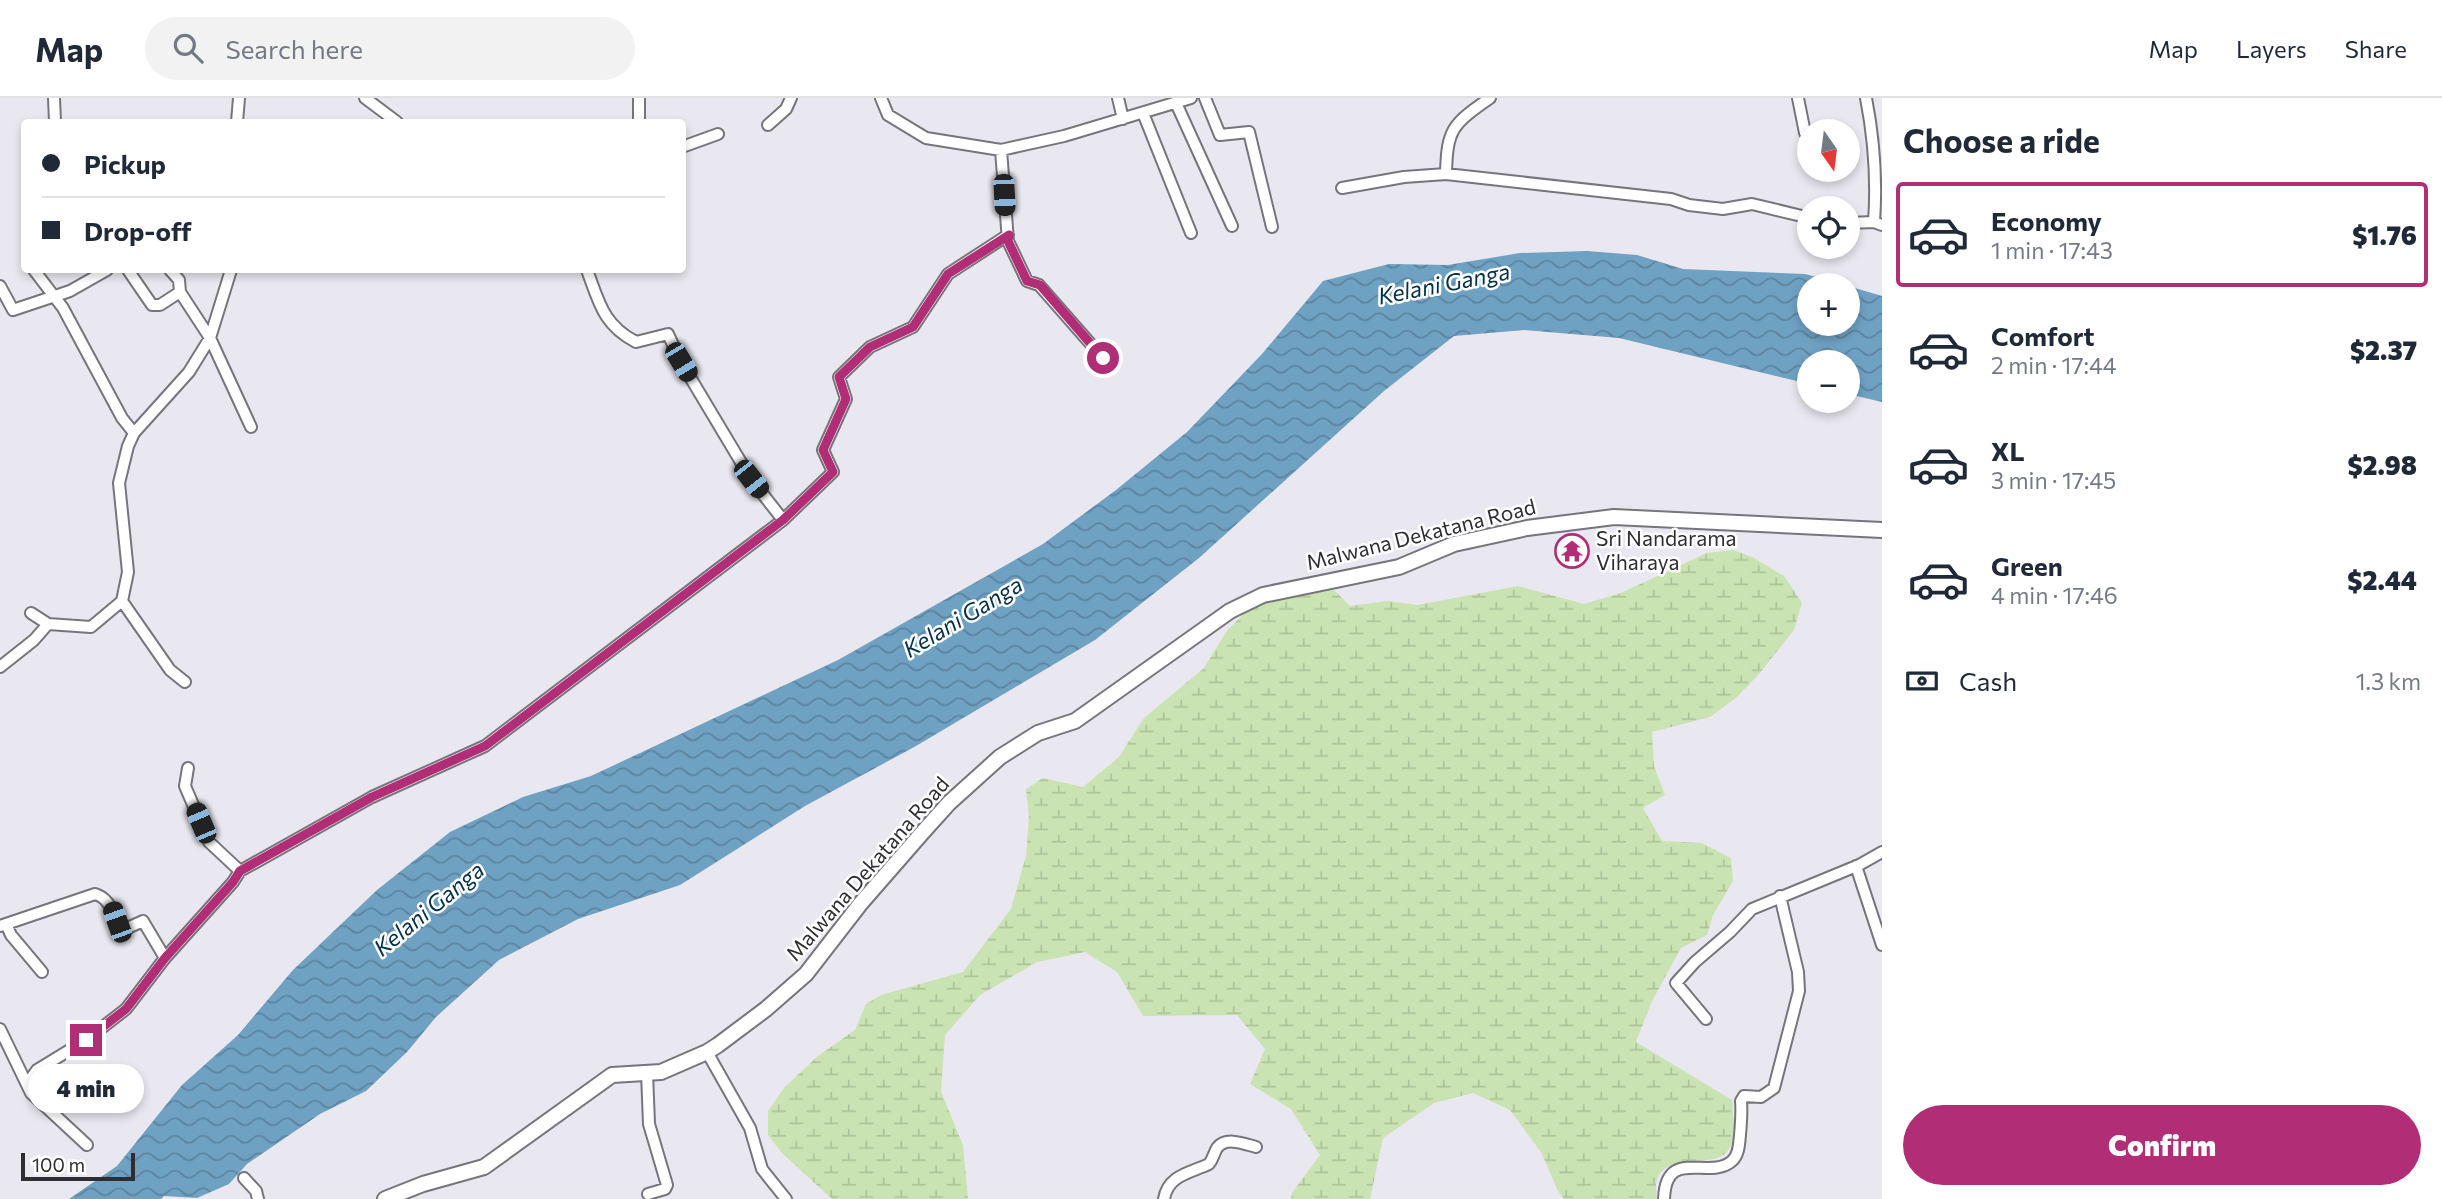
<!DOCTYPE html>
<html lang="en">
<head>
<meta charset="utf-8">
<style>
	:root { --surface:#fff; --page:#f2f2f3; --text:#1f2937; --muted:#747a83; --line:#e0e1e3; --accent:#b12e76 }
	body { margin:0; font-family:Commissioner,sans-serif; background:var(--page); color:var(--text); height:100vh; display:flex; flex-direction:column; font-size:26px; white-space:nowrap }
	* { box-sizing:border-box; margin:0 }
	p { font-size:23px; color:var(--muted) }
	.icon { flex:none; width:38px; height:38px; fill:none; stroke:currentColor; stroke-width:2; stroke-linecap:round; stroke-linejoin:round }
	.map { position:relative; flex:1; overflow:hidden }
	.details { display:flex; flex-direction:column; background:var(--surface); width:560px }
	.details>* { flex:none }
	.top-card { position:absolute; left:21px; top:21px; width:665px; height:154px; border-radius:7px; box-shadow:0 4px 10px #0003; display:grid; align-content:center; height:154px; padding:0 21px; background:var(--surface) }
	.needle { width:46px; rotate:166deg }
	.fabs { position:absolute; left:1797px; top:21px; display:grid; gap:14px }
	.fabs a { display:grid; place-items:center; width:63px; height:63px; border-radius:50%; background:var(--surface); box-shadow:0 4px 10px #0003; font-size:35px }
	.scale { position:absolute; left:21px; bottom:18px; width:114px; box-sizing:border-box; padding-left:7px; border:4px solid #2e2d31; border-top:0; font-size:19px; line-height:24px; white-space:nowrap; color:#2e2d31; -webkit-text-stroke:5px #fff; paint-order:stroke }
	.end { position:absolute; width:32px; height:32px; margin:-16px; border:9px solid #b12e76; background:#fff; box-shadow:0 0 0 4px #fff }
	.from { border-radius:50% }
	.bubble { position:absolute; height:49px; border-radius:24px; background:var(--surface); box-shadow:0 4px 10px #0003; font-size:23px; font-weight:800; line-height:49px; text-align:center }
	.car { position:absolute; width:21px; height:42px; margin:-21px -10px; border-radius:9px; box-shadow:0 0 5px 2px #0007; background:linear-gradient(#222 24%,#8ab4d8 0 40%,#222 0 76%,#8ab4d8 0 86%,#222 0) }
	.top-card b { display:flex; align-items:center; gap:24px; height:66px; font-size:26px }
	.top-card b+b { border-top:2px solid var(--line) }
	.top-card i { width:18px; height:18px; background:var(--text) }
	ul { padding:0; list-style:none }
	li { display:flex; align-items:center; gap:21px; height:105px; margin:0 14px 10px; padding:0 7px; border:4px solid transparent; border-radius:7px }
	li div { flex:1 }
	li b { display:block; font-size:26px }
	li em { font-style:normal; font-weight:800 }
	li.selected { border-color:var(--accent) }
	li>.icon { width:63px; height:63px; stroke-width:1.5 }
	h2 { padding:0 21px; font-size:32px; line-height:84px }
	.pay { display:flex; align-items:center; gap:18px; height:77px; padding:0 21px; font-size:26px }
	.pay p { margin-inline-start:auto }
	.primary-button { display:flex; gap:14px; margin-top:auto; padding:14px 21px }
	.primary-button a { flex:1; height:80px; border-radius:42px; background:var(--accent); color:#fff; font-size:28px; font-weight:800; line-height:80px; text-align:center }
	header { display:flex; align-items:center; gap:42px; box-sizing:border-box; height:98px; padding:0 35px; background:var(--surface); border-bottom:2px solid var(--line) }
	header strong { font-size:33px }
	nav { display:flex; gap:38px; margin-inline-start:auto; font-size:24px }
	.search { width:490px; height:63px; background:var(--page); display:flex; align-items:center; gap:18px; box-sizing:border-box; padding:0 24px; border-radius:38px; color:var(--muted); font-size:26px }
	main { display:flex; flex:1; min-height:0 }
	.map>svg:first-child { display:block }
	.wetland { fill:url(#wetland-marsh) }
	.water { fill:url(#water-waves) }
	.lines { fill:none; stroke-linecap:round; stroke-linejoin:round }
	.minor-casing { stroke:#77747c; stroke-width:14 }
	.major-casing { stroke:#77747c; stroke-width:18 }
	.minor { stroke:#fff; stroke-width:10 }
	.major { stroke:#fff; stroke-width:14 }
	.route { stroke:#b12e76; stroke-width:9 }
	.labels { text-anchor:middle; stroke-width:5; stroke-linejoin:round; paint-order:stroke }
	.street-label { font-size:21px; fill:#2e2d31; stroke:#fff }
	.poi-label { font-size:21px; fill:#2e2d31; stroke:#fff; text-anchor:start }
	.water-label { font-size:23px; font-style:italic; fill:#053149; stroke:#fff }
</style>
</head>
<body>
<header>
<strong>Map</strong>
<div class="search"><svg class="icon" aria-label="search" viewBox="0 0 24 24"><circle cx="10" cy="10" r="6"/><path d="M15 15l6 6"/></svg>Search here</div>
<nav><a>Map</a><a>Layers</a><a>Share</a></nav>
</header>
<main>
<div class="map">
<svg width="1882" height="1101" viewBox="0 0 1882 1101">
	<defs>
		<pattern id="wetland-marsh" width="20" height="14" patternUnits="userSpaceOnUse" patternTransform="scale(1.75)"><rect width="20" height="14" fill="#cae3b2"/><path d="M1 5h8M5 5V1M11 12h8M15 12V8" fill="none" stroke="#aec39a"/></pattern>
		<pattern id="water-waves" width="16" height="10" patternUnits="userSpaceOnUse" patternTransform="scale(1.75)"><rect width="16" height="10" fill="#6fa1c3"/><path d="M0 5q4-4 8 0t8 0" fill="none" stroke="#5c849f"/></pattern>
	</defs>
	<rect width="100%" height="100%" fill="#e9e7ef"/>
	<!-- wetland -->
	<path class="wetland" d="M1733 452 1752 459 1784 478 1802 505 1794 532 1759 576 1737 599 1710 619 1652 634 1654 668 1665 697 1643 710 1662 743 1702 745 1731 760 1733 783 1713 817 1707 837 1681 850 1652 903 1636 944 1732 1002C1733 1017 1737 1036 1729 1051 1715 1076 1647 1045 1657 1101H1564L1558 1093 1541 1054 1510 1012 1473 995 1434 1005 1383 1040 1370 1101H1291L1292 1095 1320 1057 1291 1011 1250 986 1265 951 1237 917 1143 918 1117 874 1085 854 1037 864 980 897 945 937 941 994 963 1047 968 1101H832L782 1055 768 1037V1013L785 989 818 958 855 932 866 906 881 897 963 874 1011 811 1026 758 1029 719 1026 691 1043 680 1083 689 1119 659 1144 620 1204 570 1226 534 1246 513 1273 500 1332 490 1350 508 1387 503 1418 507 1518 488 1584 506 1621 495 1707 455Z"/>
	<!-- water -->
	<path class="water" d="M1587 153 1637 157 1683 171 1805 176 1845 187H1810V226H1848V188L1882 198V304L1848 296V264H1810L1809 286 1619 240 1524 232 1454 238 1384 293 1199 460 1095 542 916 648 805 708 680 787 578 821 499 862 436 919 407 954 366 993 320 1016 247 1066 229 1086 197 1100 164 1098 161 1101H69L117 1068 182 987 238 937 293 872 377 792 450 734 523 699 591 678 838 562 1043 446 1116 392 1187 334 1262 256 1323 183 1389 166 1448 167 1520 155Z"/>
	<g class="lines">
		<!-- minor casing -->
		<g class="minor-casing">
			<path id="minor" d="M54 0 55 24
				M365 0 397 24
				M639 0V24
				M881 0 888 17 926 40 1001 52 1064 38 1191 0
				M1118 0 1123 21
				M1205 0 1220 37 1249 34 1272 129
				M1798 0 1805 35
				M1866 0C1874 41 1877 82 1874 124
				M1176 5 1232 128
				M1143 15 1191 135
				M237 24 239 0
				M768 27 786 11 791 0
				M682 49 718 36
				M1001 52 1008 143 1027 183 1039 187 1103 260
				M1446 76C1447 30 1453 26 1490 0
				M1342 90 1404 79 1446 76 1671 101 1689 107 1723 111 1752 106 1810 120
				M1848 125 1874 124 1882 127
				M34 172 63 210 122 320 134 335
				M128 172 152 207H160L180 194
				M170 172 179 182 180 194 210 240 251 329
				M587 172C599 204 603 227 636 244L668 236 681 264 751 381 783 422
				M0 188 13 212 70 193 107 172
				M122 503 170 572 185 584
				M31 515 48 526 91 529 122 503 128 474 119 385 128 348 134 335 189 274 210 240 231 172
				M0 569 34 542 48 526
				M1856 768 1882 847
				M240 773 372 699 485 648 783 422 833 374 823 352 846 301 839 279 870 249 913 229 948 176 1008 137
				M6 826 11 837 42 874
				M0 828 95 796C112 801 113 819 123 832L143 823 165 860
				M1706 921 1676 885 1695 864 1730 834 1752 811 1859 767 1882 754
				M0 931 31 995 87 1047
				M707 954 750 1030 762 1071 786 1101
				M647 975 649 1026 667 1087 665 1091 648 1096
				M27 986 37 972 86 942 126 911 165 860 233 784 240 773 209 744 185 688 188 670
				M244 1080 256 1093 258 1101
				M1164 1101C1168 1077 1190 1075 1209 1066 1213 1061 1214 1055 1217 1050 1226 1038 1245 1046 1256 1049
				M1664 1101C1666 1048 1709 1083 1732 1063 1739 1057 1739 1046 1740 1037 1741 1026 1742 1015 1741 1003L1744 998 1761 999 1774 990 1799 893 1798 874 1780 798"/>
		</g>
		<!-- major casing -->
		<g class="major-casing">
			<path id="major" d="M385 1101 423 1086 484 1069 612 977 661 974 707 954 718 947 766 911 806 876 861 805 922 735 949 705 1000 659 1038 635 1075 623 1230 513 1263 497 1399 469 1454 446 1527 430 1614 419 1882 432"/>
		</g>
		<!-- minor -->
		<use href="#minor" class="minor"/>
		<!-- major -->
		<use href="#major" class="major"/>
	</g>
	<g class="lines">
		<!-- route -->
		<path class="route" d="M86 942 126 911 165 860 233 784 240 773 372 699 485 648 783 422 833 374 823 352 846 301 839 279 870 249 913 229 948 176 1009 137 1008 143 1027 183 1040 187 1103 260"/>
	</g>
	<!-- icons -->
	<defs>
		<g id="temple-ring" transform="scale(1.75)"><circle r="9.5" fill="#fff" stroke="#b12e76" stroke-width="1.5"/><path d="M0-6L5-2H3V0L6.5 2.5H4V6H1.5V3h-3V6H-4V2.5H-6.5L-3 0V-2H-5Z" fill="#b12e76"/></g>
	</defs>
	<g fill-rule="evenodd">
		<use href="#temple-ring" x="1572" y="453"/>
	</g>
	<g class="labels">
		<!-- street labels -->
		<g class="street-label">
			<text transform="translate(1421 437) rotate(-14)" y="7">Malwana Dekatana Road</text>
			<text transform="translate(868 771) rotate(-49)" y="7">Malwana Dekatana Road</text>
		</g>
		<!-- poi labels -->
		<g class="poi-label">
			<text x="1596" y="448">Sri Nandarama<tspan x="1596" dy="24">Viharaya</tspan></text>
		</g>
		<!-- water labels -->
		<g class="water-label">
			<text transform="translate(1444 186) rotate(-11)" y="8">Kelani Ganga</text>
			<text transform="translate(963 519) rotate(-31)" y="8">Kelani Ganga</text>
			<text transform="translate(429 811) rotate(-39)" y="8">Kelani Ganga</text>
		</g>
	</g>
</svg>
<div class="fabs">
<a><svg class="needle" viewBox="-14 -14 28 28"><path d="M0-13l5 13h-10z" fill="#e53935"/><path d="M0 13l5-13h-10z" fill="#747a83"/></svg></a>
<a><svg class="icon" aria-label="locate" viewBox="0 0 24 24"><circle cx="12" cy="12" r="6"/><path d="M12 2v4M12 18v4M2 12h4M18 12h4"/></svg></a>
<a>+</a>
<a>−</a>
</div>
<div class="scale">100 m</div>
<i class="end from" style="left:1103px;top:260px"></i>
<i class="end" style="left:86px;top:942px"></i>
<div class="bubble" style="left:28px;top:966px;width:116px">4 min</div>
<i class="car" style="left:1004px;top:97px;rotate:177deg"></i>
<i class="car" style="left:681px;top:264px;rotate:149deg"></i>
<i class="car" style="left:751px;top:381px;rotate:142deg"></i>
<i class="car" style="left:201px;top:725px;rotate:337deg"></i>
<i class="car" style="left:117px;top:824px;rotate:340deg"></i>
<div class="top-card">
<b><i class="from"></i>Pickup</b>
<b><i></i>Drop-off</b>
</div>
</div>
<section class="details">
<h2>Choose a ride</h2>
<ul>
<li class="selected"><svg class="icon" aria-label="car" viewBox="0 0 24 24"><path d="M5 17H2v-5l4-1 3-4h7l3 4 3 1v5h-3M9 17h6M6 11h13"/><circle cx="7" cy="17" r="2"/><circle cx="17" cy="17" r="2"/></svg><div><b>Economy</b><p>1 min · 17:43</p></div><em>$1.76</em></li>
<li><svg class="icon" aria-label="car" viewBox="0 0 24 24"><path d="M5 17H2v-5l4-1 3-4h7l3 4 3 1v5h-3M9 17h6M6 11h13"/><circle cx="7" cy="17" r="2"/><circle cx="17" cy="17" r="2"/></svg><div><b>Comfort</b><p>2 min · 17:44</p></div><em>$2.37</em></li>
<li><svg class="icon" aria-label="car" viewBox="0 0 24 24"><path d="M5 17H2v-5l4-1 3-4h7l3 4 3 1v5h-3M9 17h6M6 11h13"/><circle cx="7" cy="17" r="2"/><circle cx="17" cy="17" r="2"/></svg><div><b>XL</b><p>3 min · 17:45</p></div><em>$2.98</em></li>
<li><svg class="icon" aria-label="car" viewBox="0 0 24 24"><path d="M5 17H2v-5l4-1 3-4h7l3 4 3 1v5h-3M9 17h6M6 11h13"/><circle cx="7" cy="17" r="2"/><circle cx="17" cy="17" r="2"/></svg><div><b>Green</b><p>4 min · 17:46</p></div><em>$2.44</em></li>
</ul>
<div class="pay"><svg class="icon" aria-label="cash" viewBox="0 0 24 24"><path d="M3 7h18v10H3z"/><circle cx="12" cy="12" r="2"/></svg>Cash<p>1.3 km</p></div>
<div class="primary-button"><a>Confirm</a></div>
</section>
</main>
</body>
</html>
